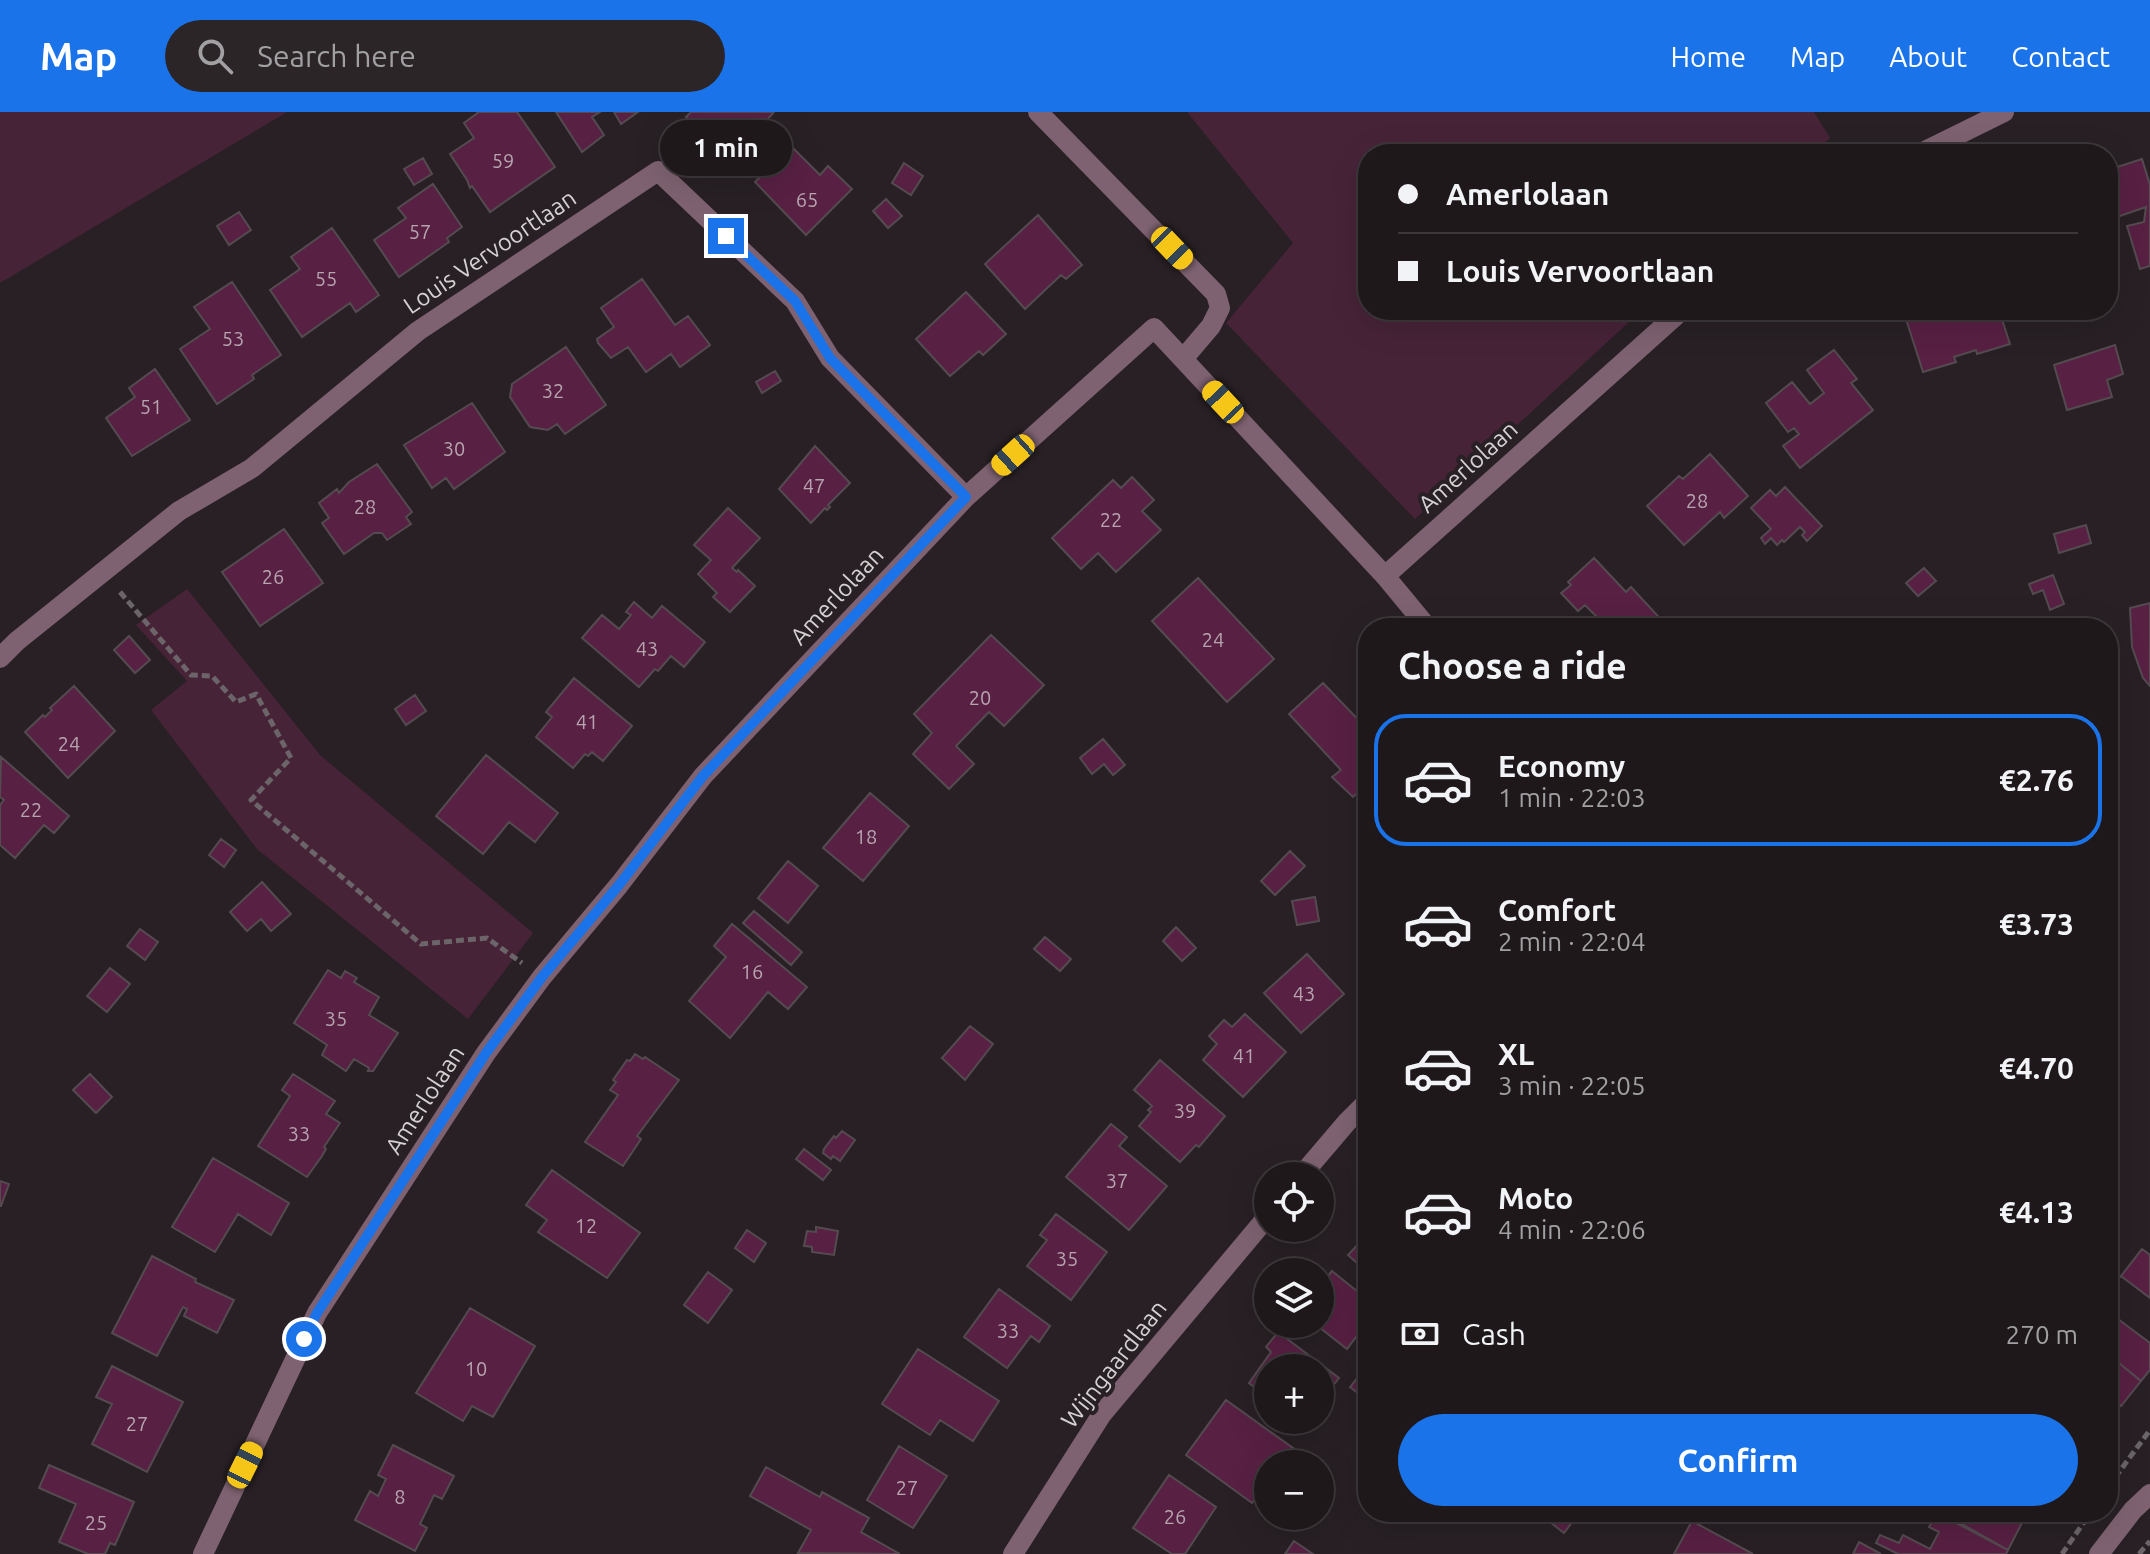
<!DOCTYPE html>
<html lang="en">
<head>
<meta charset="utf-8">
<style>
	:root { --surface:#1e181b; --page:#2b2528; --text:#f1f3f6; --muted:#a1a0a3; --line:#3c373a; --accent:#1a73e8 }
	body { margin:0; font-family:Ubuntu,sans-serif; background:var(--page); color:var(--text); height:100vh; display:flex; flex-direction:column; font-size:30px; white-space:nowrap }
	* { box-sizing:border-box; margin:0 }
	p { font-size:26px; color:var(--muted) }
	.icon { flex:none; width:44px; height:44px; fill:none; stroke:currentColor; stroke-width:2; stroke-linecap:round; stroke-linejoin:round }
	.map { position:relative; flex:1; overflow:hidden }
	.drawer { position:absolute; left:1358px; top:506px; width:760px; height:904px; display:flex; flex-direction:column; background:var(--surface); border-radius:32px; box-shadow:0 8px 32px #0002,0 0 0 2px var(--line) }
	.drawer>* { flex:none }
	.guide { position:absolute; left:1358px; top:32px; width:760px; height:176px; border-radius:32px; box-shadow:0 8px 32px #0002,0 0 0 2px var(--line); display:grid; align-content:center; height:176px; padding:0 40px; background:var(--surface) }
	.fabs { position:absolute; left:1254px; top:1050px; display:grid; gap:16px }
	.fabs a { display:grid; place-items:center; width:80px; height:80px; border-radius:50%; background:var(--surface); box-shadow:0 8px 32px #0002,0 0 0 2px var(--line); font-size:40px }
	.end { position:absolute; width:36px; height:36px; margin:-18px; border:10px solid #1a73e8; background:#fff; box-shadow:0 0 0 4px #fff }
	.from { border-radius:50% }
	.bubble { position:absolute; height:56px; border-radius:28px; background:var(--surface); box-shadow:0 8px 32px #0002,0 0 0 2px var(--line); font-size:26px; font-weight:700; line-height:56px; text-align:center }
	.car { position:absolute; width:24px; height:48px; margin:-24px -12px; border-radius:10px; box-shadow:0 0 6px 2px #0007; background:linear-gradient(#f5c518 24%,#345 0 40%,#f5c518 0 76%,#345 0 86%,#f5c518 0) }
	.guide b { display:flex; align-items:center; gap:28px; height:76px; font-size:30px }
	.guide b+b { border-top:2px solid var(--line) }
	.guide i { width:20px; height:20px; background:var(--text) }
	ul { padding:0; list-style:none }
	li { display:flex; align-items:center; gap:24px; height:132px; margin:0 16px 12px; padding:0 24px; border:4px solid transparent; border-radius:32px }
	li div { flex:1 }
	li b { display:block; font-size:30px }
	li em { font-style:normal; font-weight:700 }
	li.on { border-color:var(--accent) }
	li>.icon { width:72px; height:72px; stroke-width:1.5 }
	h2 { padding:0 40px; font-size:36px; line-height:96px }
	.pay { display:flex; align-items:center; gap:20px; height:88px; padding:0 40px; font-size:30px }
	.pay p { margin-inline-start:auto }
	.primary-button { display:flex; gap:16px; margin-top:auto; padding:16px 40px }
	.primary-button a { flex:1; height:92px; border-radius:48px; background:var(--accent); color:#fff; font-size:32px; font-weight:700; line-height:92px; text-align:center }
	header { display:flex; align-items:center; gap:48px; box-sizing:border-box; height:112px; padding:0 40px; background:var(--accent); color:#fff }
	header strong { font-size:38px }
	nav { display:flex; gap:44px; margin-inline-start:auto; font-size:28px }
	.search { width:560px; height:72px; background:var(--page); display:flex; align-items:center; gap:20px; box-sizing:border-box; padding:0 28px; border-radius:44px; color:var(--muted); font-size:30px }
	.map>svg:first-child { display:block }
	.green { fill:#472338 }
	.building { fill:#582043; stroke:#544b50; stroke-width:2 }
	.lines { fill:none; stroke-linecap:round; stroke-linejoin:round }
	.path { stroke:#6b6468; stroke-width:5; stroke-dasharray:8 4; stroke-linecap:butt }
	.minor { stroke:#7e6271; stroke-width:20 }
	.route { stroke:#1a73e8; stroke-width:10 }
	.labels { text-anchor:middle; stroke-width:8; stroke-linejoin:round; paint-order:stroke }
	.number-label { font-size:20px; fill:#b6a4ae }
	.street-label { font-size:24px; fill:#d5d0d2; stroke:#282024 }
</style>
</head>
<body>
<header>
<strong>Map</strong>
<div class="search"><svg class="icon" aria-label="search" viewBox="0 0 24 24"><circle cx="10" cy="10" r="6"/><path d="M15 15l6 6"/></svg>Search here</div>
<nav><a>Home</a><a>Map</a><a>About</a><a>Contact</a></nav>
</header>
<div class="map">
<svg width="2150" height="1442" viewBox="0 0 2150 1442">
	<rect width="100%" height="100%" fill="#282024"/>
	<!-- green -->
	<path class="green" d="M0 0H287L0 171Z
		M1187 0H1814L1830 26 1812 42H1368V198H1642L1415 407 1226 211 1293 131Z
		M187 477 320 643 533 821 468 907 257 737 151 598 187 569 136 513Z"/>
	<!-- building -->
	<path class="building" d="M479 0H517L555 55 490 100 472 74 470 76 467 68 450 42 474 26 464 11Z
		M556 0H600L592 5 604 23 582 40Z
		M614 0H638L621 12Z
		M691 0H774L728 52 707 28 712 23 700 11 694 12 686 5Z
		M791 34 820 63 828 54 852 77 806 123 755 70Z
		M423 46 432 62 414 73 404 57Z
		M2142 47 2150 73V154L2140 157 2127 114 2144 110 2146 95 2108 108V58Z
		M904 51 923 64 911 83 892 71Z
		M433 72 462 115 447 126 449 130 399 165 374 128 406 106 398 96Z
		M886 87 902 104 888 116 873 99Z
		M239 100 251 118 229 133 217 114Z
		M1038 103 1082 153 1066 167 1061 163 1025 197 985 152Z
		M332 116 379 183 356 200 350 191 302 225 270 178 300 157 291 145Z
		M642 167 675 213 688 204 710 233 680 255 671 242 646 260 628 235 611 246 598 231 597 227 614 215 601 196Z
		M232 170 281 243 252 263 254 267 217 292 180 237 210 217 194 195Z
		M966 180 1006 222 983 243 979 239 950 264 916 227Z
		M1923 198H1940L1943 208 1963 202 1962 198H1999L2010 232 1977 242 1976 238 1954 245 1956 250 1923 260 1905 204Z
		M2115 233 2123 262 2107 268 2112 285 2067 298 2054 253Z
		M566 235 606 293 565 322 557 312 548 318 530 315 510 285 512 272Z
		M1834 238 1857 267 1851 271 1873 298 1800 356 1783 334 1799 322 1794 316 1788 320 1766 291 1792 270 1810 292 1824 281 1807 258Z
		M155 257 190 308 132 344 106 306 135 285 129 276Z
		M775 259 781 269 762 281 756 270Z
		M472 291 505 340 454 377 446 366 432 376 404 333Z
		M815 334 850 371 828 393 830 395 827 398 825 396 811 411 779 377Z
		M1710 342 1748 384 1724 406 1720 400 1684 433 1647 394 1679 364 1683 367Z
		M377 352 412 400 406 405 411 412 387 428 382 421H374L344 442 322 411 329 406 319 391 337 377 339 381 349 370Z
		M1132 365 1154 388 1142 399 1161 418 1116 460 1098 441 1081 457 1052 426 1113 368 1121 376Z
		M1785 375 1822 414 1807 429 1802 423 1805 420 1800 415 1784 430 1782 428 1777 433 1771 426 1765 432 1761 426 1771 417 1751 396 1770 378 1776 384Z
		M728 396 760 426 732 456 737 460 738 458 755 474 730 500 713 485 717 481 698 462 711 448 694 433Z
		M2086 413 2091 431 2059 441 2054 422Z
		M284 417 323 471 260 514 222 460Z
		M1594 446 1626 480 1631 475 1669 516H1588L1598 506 1585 493 1578 499 1561 481 1571 473 1568 470Z
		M1924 456 1936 469 1918 484 1906 471Z
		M2053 463 2064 492 2050 498 2043 478 2033 482 2029 472Z
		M1198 466 1274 547 1227 590 1152 509Z
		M634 490 652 506 662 494 705 530 684 555 671 544 658 559 655 557 639 575 582 526 602 503 619 517 631 503 626 500Z
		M2150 491V574L2143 566 2132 535 2130 496Z
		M991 523 1044 573 1004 614 989 600 956 634 974 652 949 677 913 642 932 621 914 602Z
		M129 524 150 548 135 561 114 538Z
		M574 566 632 614 603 649 592 640 588 644 585 642 573 656 536 625 552 605 546 600Z
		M1323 571 1368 618V671L1353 685 1332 665 1341 658 1289 602Z
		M74 574 115 619 68 666 25 620 43 603 45 605 52 598 50 596Z
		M415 583 426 599 406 613 395 597Z
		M1103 627 1125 653 1113 663 1104 652 1092 662 1080 646Z
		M486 643 558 701 535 730 509 710 483 742 436 704Z
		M1 645 69 704 54 721 44 713 15 746 0 733V693L4 688 0 685Z
		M870 681 909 714 863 769 823 736Z
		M221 727 236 738 224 755 209 743Z
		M1290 739 1305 754 1275 783 1261 769Z
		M788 749 818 774 788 811 758 786Z
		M262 770 291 802 271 819 261 807 247 819 230 800Z
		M1315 785 1319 809 1297 813 1292 789Z
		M754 799 802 840 791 853 743 811Z
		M732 812 807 875 788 897 768 880 730 926 689 889 726 845 714 834Z
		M1176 815 1196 836 1182 849 1163 829Z
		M140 817 158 830 145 848 127 834Z
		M1045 825 1071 847 1060 859 1034 837Z
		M1307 842 1344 882 1301 921 1264 881Z
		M110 856 130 872 107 900 87 884Z
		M328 858 341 866 345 859 357 866 354 870 379 885 369 903 398 921 373 959H368L369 956 354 947 346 959 322 943 327 933 294 911Z
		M1245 902 1286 940 1243 985 1203 948 1217 932 1209 924 1224 908 1232 915Z
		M970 914 993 932 965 968 942 946Z
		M635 942 643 947 645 945 679 968 637 1024 641 1027 623 1054 585 1030 618 983 610 978 616 970 613 968 627 948 630 949Z
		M1160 948 1225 1004 1199 1035 1196 1033 1180 1050 1139 1014 1151 1000 1148 998 1152 994 1134 978Z
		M90 962 112 985 96 1001 73 978Z
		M293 962 335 989 326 1002 340 1011 324 1035 326 1037 322 1044 307 1065 258 1034 290 984 282 978Z
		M1111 1012 1127 1025 1119 1034 1167 1074 1129 1118 1066 1065Z
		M842 1019 855 1028 840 1049 833 1044 831 1047 823 1041 824 1037 834 1024 836 1026Z
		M804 1037 831 1058 823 1068 796 1047Z
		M213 1046 289 1091 271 1123 238 1102 215 1140 172 1115Z
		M552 1058 640 1121 607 1166 538 1120 547 1108 526 1093Z
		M0 1069 9 1072 1 1094H0Z
		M1056 1102 1107 1140 1071 1188 1027 1154 1047 1128 1040 1123Z
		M816 1115 838 1119 834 1143 812 1140V1135L804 1134 807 1119 816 1120Z
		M747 1118 766 1131 754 1150 735 1136Z
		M1368 1122V1161L1348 1143Z
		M2142 1137 2150 1143V1186L2121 1164Z
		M152 1144 196 1167 195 1170 234 1188 217 1221 184 1204 187 1197 183 1195 157 1244 112 1221Z
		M2108 1155 2120 1165 2111 1177 2108 1175Z
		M1332 1159 1368 1188V1234L1356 1225 1347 1237 1315 1212H1320V1173Z
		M708 1160 732 1178 708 1211 684 1193Z
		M999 1177 1050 1214 1039 1230 1031 1224 1007 1256 964 1225Z
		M470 1196 535 1234 493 1305 472 1294 463 1309 416 1281Z
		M2114 1204 2150 1231V1258L2141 1269 2108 1242V1212Z
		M1278 1220 1339 1266 1321 1289 1320 1256H1268V1286L1249 1271 1271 1240 1266 1235Z
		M918 1237 999 1289 973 1329 940 1308 930 1323 882 1292Z
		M2108 1242 2141 1269 2121 1294 2108 1283Z
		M112 1254 183 1290 147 1360 92 1332 112 1292 96 1285Z
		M1359 1264 1368 1271V1289L1350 1275Z
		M1226 1288 1293 1336 1281 1352H1268L1267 1394 1256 1386 1252 1391 1186 1343Z
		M393 1333 454 1364 442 1387 434 1383 420 1412 427 1416 415 1439 355 1408 370 1379 378 1384 386 1367 378 1363Z
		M899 1334 947 1364 913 1416 867 1388Z
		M49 1353 134 1390 115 1433 110 1431 105 1442H88L59 1430 76 1392 39 1376Z
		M766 1355 820 1385 822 1380 869 1406 861 1420 900 1442 798 1441 811 1418 750 1384Z
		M1169 1363 1216 1395 1185 1442H1172L1133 1416Z
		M1537 1400H1570L1576 1405 1564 1421Z
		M1965 1400H2012L2024 1407 2008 1438 1960 1411Z
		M1937 1401 2008 1438 2006 1442H1898L1876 1431 1880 1423 1899 1431 1903 1423 1930 1437 1939 1420 1929 1415Z
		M1692 1409 1753 1442H1674Z
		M1294 1429 1313 1442H1285Z
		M1859 1430 1881 1442H1853Z"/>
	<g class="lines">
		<!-- path -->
		<path class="path" d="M120 480 191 563 212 564 236 590 256 582 291 646 251 688 421 832 487 826 522 851
			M2108 1375 2150 1318
			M2062 1442 2091 1400
			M2139 1442 2150 1429"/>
		<!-- minor -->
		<path class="minor" d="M1038 0 1216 182 1220 196 1211 214 1183 247
			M1919 42 2004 0
			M1385 464 1682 198
			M0 546 17 529 179 399 252 356 418 219 658 59 795 189 830 246 966 385
			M1301 1064 1347 1010 1368 989
			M203 1442 317 1201 486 941 542 865 619 773 703 664 966 385 1154 216 1385 464 1428 516
			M1013 1442 1102 1302 1268 1104
			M2099 1442 2133 1398 2150 1382"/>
	</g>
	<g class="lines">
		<!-- route -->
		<path class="route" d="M304 1227 317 1201 486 941 542 865 619 773 703 664 966 385 830 246 795 189 726 124"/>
	</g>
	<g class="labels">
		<!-- number labels -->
		<g class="number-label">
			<text x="503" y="56">59</text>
			<text x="807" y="95">65</text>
			<text x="420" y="127">57</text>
			<text x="326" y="174">55</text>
			<text x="233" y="234">53</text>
			<text x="553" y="286">32</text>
			<text x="151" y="302">51</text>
			<text x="454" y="344">30</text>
			<text x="814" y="381">47</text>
			<text x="1697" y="396">28</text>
			<text x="365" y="402">28</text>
			<text x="1111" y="415">22</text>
			<text x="273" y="472">26</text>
			<text x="1213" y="535">24</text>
			<text x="647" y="544">43</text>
			<text x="980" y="593">20</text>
			<text x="587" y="617">41</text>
			<text x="69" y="639">24</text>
			<text x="31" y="705">22</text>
			<text x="866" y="732">18</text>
			<text x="752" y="867">16</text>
			<text x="1304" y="889">43</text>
			<text x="336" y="914">35</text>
			<text x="1244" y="951">41</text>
			<text x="1185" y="1006">39</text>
			<text x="299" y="1029">33</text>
			<text x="1117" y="1076">37</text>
			<text x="586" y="1121">12</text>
			<text x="1067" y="1154">35</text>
			<text x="1008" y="1226">33</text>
			<text x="476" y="1264">10</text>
			<text x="137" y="1319">27</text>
			<text x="907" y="1383">27</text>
			<text x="400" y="1392">8</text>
			<text x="1175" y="1412">26</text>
			<text x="96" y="1418">25</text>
		</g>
		<!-- street labels -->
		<g class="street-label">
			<text transform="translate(490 140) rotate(-34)" y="8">Louis Vervoortlaan</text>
			<text transform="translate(1468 355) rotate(-42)" y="8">Amerlolaan</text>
			<text transform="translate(837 484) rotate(-47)" y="8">Amerlolaan</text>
			<text transform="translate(425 988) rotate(-57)" y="8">Amerlolaan</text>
			<text transform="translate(1114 1252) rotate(-52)" y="8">Wijngaardlaan</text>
		</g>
	</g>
</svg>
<div class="fabs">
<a><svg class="icon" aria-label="locate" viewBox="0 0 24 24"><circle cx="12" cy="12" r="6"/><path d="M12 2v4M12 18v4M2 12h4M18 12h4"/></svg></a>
<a><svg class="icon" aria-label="layers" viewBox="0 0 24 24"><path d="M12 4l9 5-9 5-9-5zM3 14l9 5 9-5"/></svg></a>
<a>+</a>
<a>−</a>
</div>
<i class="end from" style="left:304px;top:1227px"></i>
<i class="end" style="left:726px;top:124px"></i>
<div class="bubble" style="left:660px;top:8px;width:132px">1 min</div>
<i class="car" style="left:1172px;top:136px;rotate:136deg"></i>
<i class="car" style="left:1223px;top:290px;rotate:317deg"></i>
<i class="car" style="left:1013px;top:343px;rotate:228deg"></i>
<i class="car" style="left:245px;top:1353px;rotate:26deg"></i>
<div class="guide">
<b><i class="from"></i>Amerlolaan</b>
<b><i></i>Louis Vervoortlaan</b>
</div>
<section class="drawer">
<h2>Choose a ride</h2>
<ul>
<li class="on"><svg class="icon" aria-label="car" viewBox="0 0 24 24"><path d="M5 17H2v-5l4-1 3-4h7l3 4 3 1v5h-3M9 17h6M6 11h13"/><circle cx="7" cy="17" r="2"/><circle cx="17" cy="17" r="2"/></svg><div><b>Economy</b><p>1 min · 22:03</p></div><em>€2.76</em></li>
<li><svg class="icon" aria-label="car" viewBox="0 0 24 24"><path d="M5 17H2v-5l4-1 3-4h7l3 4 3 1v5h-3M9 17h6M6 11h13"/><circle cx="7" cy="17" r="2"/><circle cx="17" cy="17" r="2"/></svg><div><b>Comfort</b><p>2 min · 22:04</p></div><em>€3.73</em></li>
<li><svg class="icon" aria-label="car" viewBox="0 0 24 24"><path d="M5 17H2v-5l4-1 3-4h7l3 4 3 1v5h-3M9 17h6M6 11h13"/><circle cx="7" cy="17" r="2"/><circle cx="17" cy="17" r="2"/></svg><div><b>XL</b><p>3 min · 22:05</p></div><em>€4.70</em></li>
<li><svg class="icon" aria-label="car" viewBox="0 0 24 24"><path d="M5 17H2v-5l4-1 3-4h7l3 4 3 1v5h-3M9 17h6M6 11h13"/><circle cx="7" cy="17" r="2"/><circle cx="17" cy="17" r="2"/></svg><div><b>Moto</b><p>4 min · 22:06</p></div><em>€4.13</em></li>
</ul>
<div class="pay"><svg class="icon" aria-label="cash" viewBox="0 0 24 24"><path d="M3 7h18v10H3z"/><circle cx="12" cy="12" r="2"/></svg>Cash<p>270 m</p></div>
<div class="primary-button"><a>Confirm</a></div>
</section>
</div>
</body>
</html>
